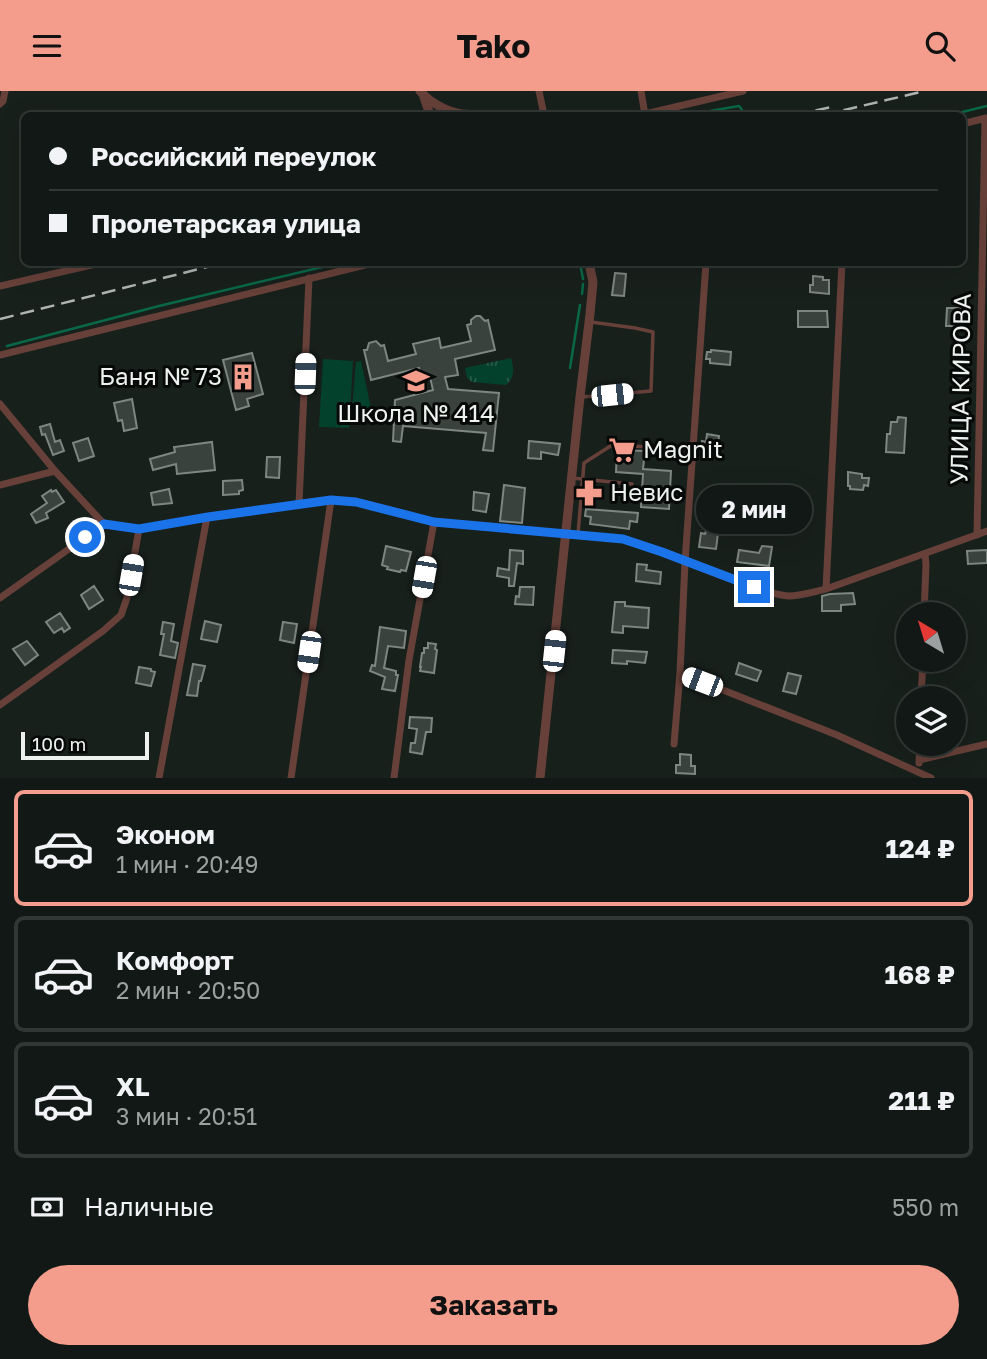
<!DOCTYPE html>
<html lang="ru">
<head>
<meta charset="utf-8">
<style>
	:root { --surface:#121815; --page:#1b211e; --text:#f1f3f6; --muted:#9ca0a0; --line:#313734; --accent:#f49d8c }
	body { margin:0; font-family:"Golos Text",sans-serif; background:var(--page); color:var(--text); height:100vh; display:flex; flex-direction:column; font-size:26px; white-space:nowrap }
	* { box-sizing:border-box; margin:0 }
	p { font-size:23px; color:var(--muted) }
	.icon { flex:none; width:38px; height:38px; fill:none; stroke:currentColor; stroke-width:2; stroke-linecap:round; stroke-linejoin:round }
	.map { position:relative; height:687px; overflow:hidden }
	.details { display:flex; flex-direction:column; background:var(--surface); flex:1 }
	.details>* { flex:none }
	.hud { position:absolute; left:21px; top:21px; width:945px; height:154px; border-radius:10px; box-shadow:0 7px 28px #0002,0 0 0 2px var(--line); display:grid; align-content:center; height:154px; padding:0 28px; background:var(--surface) }
	.needle { width:46px; rotate:322deg }
	.buttons { position:absolute; left:896px; top:511px; display:grid; gap:14px }
	.buttons a { display:grid; place-items:center; width:70px; height:70px; border-radius:50%; background:var(--surface); box-shadow:0 7px 28px #0002,0 0 0 2px var(--line); font-size:35px }
	.scale { position:absolute; left:21px; bottom:18px; width:128px; box-sizing:border-box; padding-left:7px; border:4px solid #edf2ef; border-top:0; font-size:19px; line-height:24px; white-space:nowrap; color:#edf2ef; -webkit-text-stroke:5px #060907; paint-order:stroke }
	.end { position:absolute; width:32px; height:32px; margin:-16px; border:9px solid #1a73e8; background:#fff; box-shadow:0 0 0 4px #fff }
	.from { border-radius:50% }
	.bubble { position:absolute; height:49px; border-radius:24px; background:var(--surface); box-shadow:0 7px 28px #0002,0 0 0 2px var(--line); font-size:23px; font-weight:700; line-height:49px; text-align:center }
	.car { position:absolute; width:21px; height:42px; margin:-21px -10px; border-radius:9px; box-shadow:0 0 5px 2px #0007; background:linear-gradient(#fff 24%,#345 0 40%,#fff 0 76%,#345 0 86%,#fff 0) }
	.hud b { display:flex; align-items:center; gap:24px; height:66px; font-size:26px }
	.hud b+b { border-top:2px solid var(--line) }
	.hud i { width:18px; height:18px; background:var(--text) }
	ul { padding:12px 0 0; list-style:none }
	li { display:flex; align-items:center; gap:21px; height:116px; margin:0 14px 10px; padding:0 14px; border:4px solid var(--line); border-radius:10px }
	li div { flex:1 }
	li b { display:block; font-size:26px }
	li em { font-style:normal; font-weight:700 }
	li.current { border-color:var(--accent) }
	li>.icon { width:63px; height:63px; stroke-width:1.5 }
	.pay { display:flex; align-items:center; gap:18px; height:77px; padding:0 28px; font-size:26px }
	.pay p { margin-inline-start:auto }
	.cta { display:flex; gap:14px; margin-top:auto; padding:14px 28px }
	.cta a { flex:1; height:80px; border-radius:42px; background:var(--accent); color:#111; font-size:28px; font-weight:700; line-height:80px; text-align:center }
	header { display:flex; justify-content:space-between; align-items:center; height:91px; padding:0 28px; background:var(--accent); color:#111; font-size:32px; font-weight:700 }
	.map>svg:first-child { display:block }
	.grass { fill:url(#grass-tufts) }
	.green { fill:#04412c }
	.lines { fill:none; stroke-linecap:round; stroke-linejoin:round }
	.stream { stroke:#096848; stroke-width:2.5 }
	.building { fill:#3a423e; stroke:#7d8681; stroke-width:2 }
	.service { stroke:#664039; stroke-width:3.5 }
	.minor { stroke:#664039; stroke-width:7 }
	.tertiary { stroke:#664039; stroke-width:9 }
	.rail { stroke:#afb5b2; stroke-width:2.5; stroke-dasharray:14 7; stroke-linecap:butt }
	.route { stroke:#1a73e8; stroke-width:9 }
	.labels { text-anchor:middle; stroke-width:6; stroke-linejoin:round; paint-order:stroke }
	.poi-label { font-size:24px; fill:#edf2ef; stroke:#060907; text-anchor:start }
	.street-label { font-size:24px; fill:#edf2ef; stroke:#060907 }
</style>
</head>
<body>
<header><svg class="icon" aria-label="menu" viewBox="0 0 24 24"><path d="M4 6h16M4 12h16M4 18h16"/></svg>Tako<svg class="icon" aria-label="search" viewBox="0 0 24 24"><circle cx="10" cy="10" r="6"/><path d="M15 15l6 6"/></svg></header>
<div class="map">
<svg width="987" height="687" viewBox="0 0 987 687">
	<defs>
		<pattern id="grass-tufts" width="24" height="20" patternUnits="userSpaceOnUse" patternTransform="scale(1.75)"><rect width="24" height="20" fill="#04412c"/><path d="M3 7l-1-3M5 7V3M7 7l1-3M15 17l-1-3M17 17v-4M19 17l1-3" fill="none" stroke="#295d4b"/></pattern>
	</defs>
	<rect width="100%" height="100%" fill="#18201c"/>
	<!-- grass -->
	<path class="grass" d="M511 267C514 278 515 286 506 294L472 291 467 287 465 277Z"/>
	<!-- green -->
	<path class="green" d="M323 268 353 270 349 337 319 336Z
		M361 270 372 322 357 325V329H351L356 271Z"/>
	<g class="lines">
		<!-- stream -->
		<path class="stream" d="M674 24 688 21 710 20 739 15 746 24
			M950 24 987 15
			M580 172 583 188
			M582 203 583 193
			M7 255 159 215 339 172
			M570 277 580 214"/>
	</g>
	<!-- building -->
	<path class="building" d="M615 182 626 183 624 205 612 204Z
		M813 185 823 186V189H829V203L810 201V194H813Z
		M947 217H962V231H960V235H946Z
		M798 220H827L828 236H798Z
		M476 225H480L485 230 488 229 495 259 455 268 458 284 445 286 448 298 499 302 493 360 483 359 486 342 403 335 401 351 393 350 395 309 433 299 430 286 422 289 419 277 371 289 364 259H367L369 252 376 250 381 255 384 254 388 270 416 263 413 253 439 247 441 257 471 250 467 234 471 233V229Z
		M711 259 731 261 730 274 710 272V268H706L707 261H711Z
		M252 262 263 303 247 308 249 315 236 319 223 269Z
		M132 308 137 337 124 340 122 329 118 330 114 312Z
		M898 326 906 327 904 362 886 361 887 343H890L891 331H897Z
		M50 333 55 351 60 349 64 360 53 364 45 343 42 344 40 336Z
		M707 343 719 345 716 365 704 363V358H701L702 350 706 351Z
		M88 347 94 365 79 370 73 352Z
		M529 350 560 353 558 364 541 361V368L528 367Z
		M212 351 215 379 177 383 176 373 153 379 150 368 175 361 174 356Z
		M617 359 645 360 643 378 671 380 669 418 641 416 643 383 616 381Z
		M267 366H280L279 387 266 386Z
		M848 381 862 383V387H869L868 395 864 394 863 399 850 398V395H848Z
		M242 389 243 399 239 400V403L223 404V390Z
		M504 394 525 397 522 432 500 430Z
		M169 398 172 412 153 414 151 402Z
		M51 399 52 401 56 399 64 411 46 422 48 427 36 432 31 423 47 412 42 405Z
		M474 401 489 403 486 421 473 419Z
		M586 418 638 422 637 431 630 430 629 438 590 433 591 426 585 425Z
		M706 440 718 442 716 458 699 456 701 442 705 443Z
		M386 455 411 461 406 480 401 479 400 481 387 478 388 476 382 474Z
		M762 455 772 456 769 475 737 471 739 459 759 462Z
		M510 459 523 460V473L517 472 514 495H509V487L497 485 498 477 509 479Z
		M987 459V472L968 473 967 460Z
		M637 473 647 474 646 479 661 481 660 493 636 490Z
		M94 495 103 509 89 518 81 504Z
		M520 496H534L533 514 515 513 516 505 519 506Z
		M853 502 855 513 841 514V520H822V505L830 503Z
		M615 511H625V515L649 517 648 537 623 535V542L612 541Z
		M60 522 70 537 64 541 62 537 54 542 46 531Z
		M205 530 221 534 217 551 201 548Z
		M163 531 174 533 171 550 178 552 175 567 160 564 164 543H161Z
		M283 531 297 533 294 552 280 549Z
		M380 536 406 540 404 557 388 555 384 577 396 580V584H398L395 600 382 598 385 586 370 580 372 574 375 575Z
		M27 550 38 564 25 574 13 558Z
		M428 552 436 553 435 558 437 559 434 582 420 580 421 576H420L422 562H424V557H428Z
		M613 559 647 561 645 572 627 570V573L612 572Z
		M739 572 761 580 757 590 736 583Z
		M193 573 205 575 201 590H199L197 605 187 604Z
		M139 576 151 578V580L155 581 151 595 136 592Z
		M788 582 801 585 796 603 783 600Z
		M410 626 432 627 431 641H426L422 663 410 661 411 652H415L417 638 409 637Z
		M680 663 691 664V675H695V683L676 682V674H680Z"/>
	<g class="lines">
		<!-- service -->
		<path class="service" d="M582 306 651 300 653 241 635 237 591 231
			M572 387 632 393
			M578 443 584 372 612 354 651 356"/>
		<!-- minor -->
		<path class="minor" d="M539 0 544 24
			M641 0 645 24
			M0 13 3 10 5 0
			M641 24 743 0
			M962 33 986 27
			M0 195 100 172
			M0 264 373 172
			M0 313 55 380 104 433 139 438 207 426 331 409 356 411 434 431 623 448C660 459 695 475 731 488 749 494 768 503 788 505 801 505 813 501 826 498L987 440
			M0 394 55 380
			M299 413 309 187
			M977 444 985 28
			M826 498 842 172
			M0 507 104 433
			M924 523 926 474 925 463
			M680 582 837 644 931 687
			M921 607 923 569
			M0 614 103 540 121 524 127 507 139 438
			M674 653 680 582 685 471 706 172
			M919 669 987 653
			M919 672 920 653
			M159 687 207 426
			M291 687 331 409
			M394 687 409 569 434 431"/>
		<!-- tertiary -->
		<path class="tertiary" d="M420 0C429 11 447 21 462 23 468 24 474 23 480 24
			M424 6 430 24
			M540 687 580 306 590 223 593 191 589 172"/>
		<!-- rail -->
		<path class="rail" d="M795 24 831 16
			M823 24 925 0
			M0 228 223 172"/>
	</g>
	<g class="lines">
		<!-- route -->
		<path class="route" d="M85 446 104 433 139 438 208 426 331 409 356 411 434 431 623 448 662 461 754 496"/>
	</g>
	<!-- icons -->
	<defs>
		<g id="building-bare" transform="scale(2.1)"><path d="M-4-6H4V6H1V3H-1V6H-4ZM-2.5-4.3h1.7v1.8h-1.7ZM.8-4.3h1.7v1.8H.8ZM-2.5-1h1.7V.8h-1.7ZM.8-1h1.7V.8H.8Z" fill="#f49d8c" stroke="#060907" stroke-width="2.5" paint-order="stroke"/></g>
		<g id="school-bare" transform="scale(2.1)"><path d="M0-5L7-2L0 1L-7-2ZM-4 1L0 2.5L4 1V4Q0 6-4 4Z" fill="#f49d8c" stroke="#060907" stroke-width="2.5" paint-order="stroke"/></g>
		<g id="supermarket-bare" transform="scale(2.1)"><path d="M-6-5.5h2.5l.6 2H6L4.5 2H-2.5L-4.4-4H-6ZM-1.5 3.2a1.3 1.3 0 1 0 .1 0ZM3 3.2a1.3 1.3 0 1 0 .1 0Z" fill="#f49d8c" stroke="#060907" stroke-width="2.5" paint-order="stroke"/></g>
		<g id="pharmacy-bare" transform="scale(2.1)"><path d="M-2-6h4v4h4v4h-4v4h-4v-4h-4v-4h4Z" fill="#f49d8c" stroke="#060907" stroke-width="2.5" paint-order="stroke"/></g>
	</defs>
	<g fill-rule="evenodd">
		<use href="#building-bare" x="243" y="286"/>
		<use href="#school-bare" x="416" y="290"/>
		<use href="#supermarket-bare" x="622" y="359"/>
		<use href="#pharmacy-bare" x="589" y="402"/>
	</g>
	<g class="labels">
		<!-- poi labels -->
		<g class="poi-label">
			<text x="222" y="294" text-anchor="end">Баня № 73</text>
			<text x="416" y="331" text-anchor="middle">Школа № 414</text>
			<text x="643" y="367">Magnit</text>
			<text x="610" y="410">Невис</text>
		</g>
		<!-- street labels -->
		<g class="street-label">
			<text transform="translate(961 298) rotate(-89)" y="8">УЛИЦА КИРОВА</text>
		</g>
	</g>
</svg>
<div class="buttons">
<a><svg class="needle" viewBox="-14 -14 28 28"><path d="M0-13l5 13h-10z" fill="#e53935"/><path d="M0 13l5-13h-10z" fill="#9ca0a0"/></svg></a>
<a><svg class="icon" aria-label="layers" viewBox="0 0 24 24"><path d="M12 4l9 5-9 5-9-5zM3 14l9 5 9-5"/></svg></a>
</div>
<div class="scale">100 m</div>
<i class="end from" style="left:85px;top:446px"></i>
<i class="end" style="left:754px;top:496px"></i>
<div class="bubble" style="left:696px;top:394px;width:116px">2 мин</div>
<i class="car" style="left:305px;top:283px;rotate:2deg"></i>
<i class="car" style="left:612px;top:304px;rotate:84deg"></i>
<i class="car" style="left:131px;top:484px;rotate:10deg"></i>
<i class="car" style="left:424px;top:486px;rotate:190deg"></i>
<i class="car" style="left:554px;top:560px;rotate:6deg"></i>
<i class="car" style="left:309px;top:561px;rotate:188deg"></i>
<i class="car" style="left:702px;top:591px;rotate:291deg"></i>
<div class="hud">
<b><i class="from"></i>Российский переулок</b>
<b><i></i>Пролетарская улица</b>
</div>
</div>
<section class="details">
<ul>
<li class="current"><svg class="icon" aria-label="car" viewBox="0 0 24 24"><path d="M5 17H2v-5l4-1 3-4h7l3 4 3 1v5h-3M9 17h6M6 11h13"/><circle cx="7" cy="17" r="2"/><circle cx="17" cy="17" r="2"/></svg><div><b>Эконом</b><p>1 мин · 20:49</p></div><em>124 ₽</em></li>
<li><svg class="icon" aria-label="car" viewBox="0 0 24 24"><path d="M5 17H2v-5l4-1 3-4h7l3 4 3 1v5h-3M9 17h6M6 11h13"/><circle cx="7" cy="17" r="2"/><circle cx="17" cy="17" r="2"/></svg><div><b>Комфорт</b><p>2 мин · 20:50</p></div><em>168 ₽</em></li>
<li><svg class="icon" aria-label="car" viewBox="0 0 24 24"><path d="M5 17H2v-5l4-1 3-4h7l3 4 3 1v5h-3M9 17h6M6 11h13"/><circle cx="7" cy="17" r="2"/><circle cx="17" cy="17" r="2"/></svg><div><b>XL</b><p>3 мин · 20:51</p></div><em>211 ₽</em></li>
</ul>
<div class="pay"><svg class="icon" aria-label="cash" viewBox="0 0 24 24"><path d="M3 7h18v10H3z"/><circle cx="12" cy="12" r="2"/></svg>Наличные<p>550 m</p></div>
<div class="cta"><a>Заказать</a></div>
</section>
</body>
</html>
